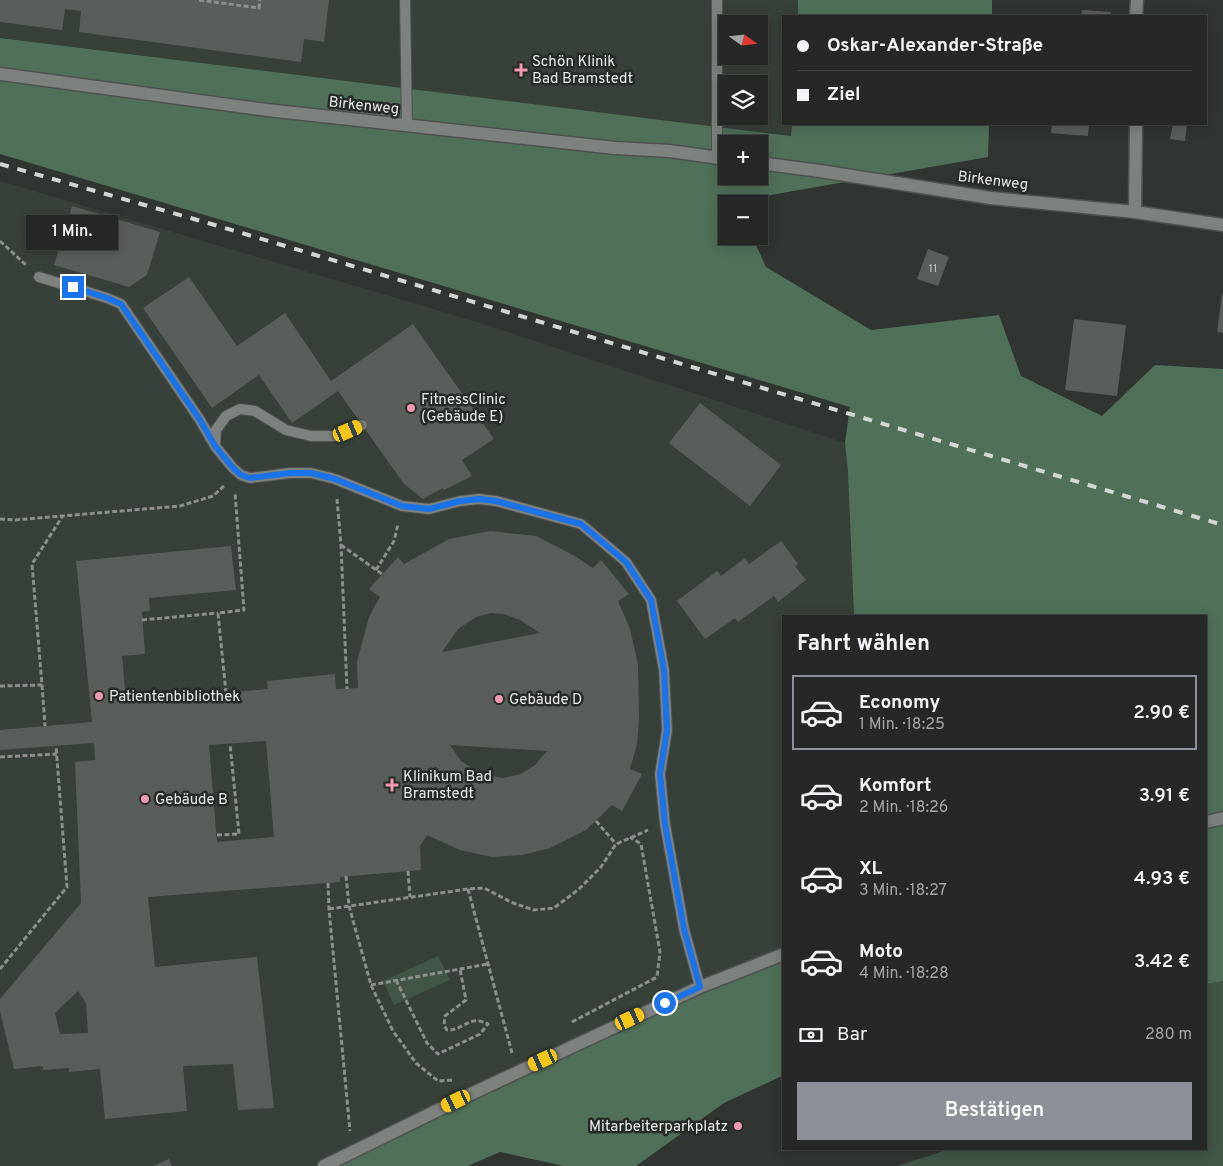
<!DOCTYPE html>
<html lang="de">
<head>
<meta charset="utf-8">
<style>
	:root { --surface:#252826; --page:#2d302e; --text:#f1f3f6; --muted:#a3a6a7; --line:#424443; --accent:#8c9099 }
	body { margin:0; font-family:Overpass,sans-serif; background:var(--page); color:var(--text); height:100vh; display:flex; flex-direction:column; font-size:19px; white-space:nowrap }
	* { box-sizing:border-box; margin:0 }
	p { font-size:16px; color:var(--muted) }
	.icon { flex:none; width:28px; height:28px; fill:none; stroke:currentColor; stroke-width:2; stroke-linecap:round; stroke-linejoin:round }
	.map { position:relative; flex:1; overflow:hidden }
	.drawer { position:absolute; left:782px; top:615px; width:425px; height:535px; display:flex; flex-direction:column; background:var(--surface); border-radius:0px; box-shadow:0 2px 12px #0003,0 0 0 1px var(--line) }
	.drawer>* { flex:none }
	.guide { position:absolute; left:782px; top:15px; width:425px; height:110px; border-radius:0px; box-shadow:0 2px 12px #0003,0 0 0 1px var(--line); display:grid; align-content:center; height:110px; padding:0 15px; background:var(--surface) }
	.needle { width:32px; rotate:105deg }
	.tools { position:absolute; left:718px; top:15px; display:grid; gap:10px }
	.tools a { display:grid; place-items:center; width:50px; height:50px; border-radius:0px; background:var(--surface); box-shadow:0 2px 12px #0003,0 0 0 1px var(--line); font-size:25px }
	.end { position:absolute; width:22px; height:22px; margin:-11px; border:6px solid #1a73e8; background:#fff; box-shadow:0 0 0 2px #fff }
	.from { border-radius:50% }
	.bubble { position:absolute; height:35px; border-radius:0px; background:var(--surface); box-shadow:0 2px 12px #0003,0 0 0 1px var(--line); font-size:16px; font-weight:600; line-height:35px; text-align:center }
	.car { position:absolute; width:15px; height:30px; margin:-15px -8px; border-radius:6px; box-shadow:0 0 4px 1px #0007; background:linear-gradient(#f5c518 24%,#345 0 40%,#f5c518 0 76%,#345 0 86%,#f5c518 0) }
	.guide b { display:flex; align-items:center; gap:18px; height:48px; font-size:19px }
	.guide b+b { border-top:1px solid var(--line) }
	.guide i { width:12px; height:12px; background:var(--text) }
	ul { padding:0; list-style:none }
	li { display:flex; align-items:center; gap:15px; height:75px; margin:0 10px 8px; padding:0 5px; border:2px solid transparent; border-radius:0px }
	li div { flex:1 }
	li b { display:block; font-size:19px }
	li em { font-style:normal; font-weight:600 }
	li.on { border-color:var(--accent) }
	li>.icon { width:45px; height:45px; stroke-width:1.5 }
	h2 { padding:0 15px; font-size:22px; line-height:60px }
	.pay { display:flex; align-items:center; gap:12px; height:55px; padding:0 15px; font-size:19px }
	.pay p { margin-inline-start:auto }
	.cta { display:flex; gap:10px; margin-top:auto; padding:10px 15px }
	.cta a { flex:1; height:58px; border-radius:0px; background:var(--accent); color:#fff; font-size:20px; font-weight:600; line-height:58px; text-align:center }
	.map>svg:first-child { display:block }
	.built { fill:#374039; fill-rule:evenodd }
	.green { fill:#415647 }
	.forest { fill:#50705a; fill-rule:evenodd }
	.building { fill:#5a5e5b; fill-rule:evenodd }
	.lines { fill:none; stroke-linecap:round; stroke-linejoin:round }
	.service-casing { stroke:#4f5250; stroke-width:12 }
	.minor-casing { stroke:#4f5250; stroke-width:15 }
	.path { stroke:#8c8f8d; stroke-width:3; stroke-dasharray:5 2.5; stroke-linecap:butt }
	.service { stroke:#7d827e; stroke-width:10 }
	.minor { stroke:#7d827e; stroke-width:12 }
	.rail { stroke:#d4d6d4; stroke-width:4; stroke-dasharray:9 9; stroke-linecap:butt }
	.route { stroke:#1a73e8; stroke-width:6 }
	.poi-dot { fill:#f29aaf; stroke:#272b28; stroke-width:2 }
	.labels { text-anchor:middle; stroke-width:5; stroke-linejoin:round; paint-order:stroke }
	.number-label { font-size:12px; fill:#c5c8c6 }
	.poi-label { font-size:15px; fill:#e9ebe9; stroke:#272b28; text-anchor:start }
	.street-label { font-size:15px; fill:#e9ebe9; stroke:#272b28 }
</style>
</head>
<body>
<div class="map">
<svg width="1223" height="1166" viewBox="0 0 1223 1166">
	<rect width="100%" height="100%" fill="#313532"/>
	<!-- built -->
	<path class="built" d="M0 0H798V16H784V124H792L791 136 0 38ZM726 24H759V56H726ZM726 84H759V116H726Z
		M0 181 474 321 845 443 849 460 854 616H784V954L324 1166H0Z"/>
	<!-- green -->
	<path class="green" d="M438 956 450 980 394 1005 383 981Z
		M1223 981V1166H897L950 1149H1206V984Z"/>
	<!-- forest -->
	<path class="forest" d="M798 0H992V16H798Z
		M0 38 791 136 792 124H989L988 157 736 201 737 204H726V236H752L766 267 871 330 999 315 1021 376 1102 416 1155 365 1223 369V981L1206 984V616H854L848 471 845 443 850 407 0 154ZM726 144H759V176H726Z
		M784 954V1075L724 1103 636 1166H564L500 1152 468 1166H324Z"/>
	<!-- building -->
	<path class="building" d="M0 0H329L324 42 304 39 301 62 79 32 81 11 65 9 62 30 0 22Z
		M1082 10 1111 12 1110 16H1081Z
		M1052 124H1089L1088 136 1051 133Z
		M1173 124H1187L1185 141 1170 139Z
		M72 206 160 232 147 275 129 287 54 265Z
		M928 249 949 257 938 286 917 279Z
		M189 277 237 346 285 313 331 381 413 324 494 439 462 460 472 476 444 490 443 488 423 499 404 484 338 391 292 423 259 375 212 408 143 308Z
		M1222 294H1223V333L1217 332Z
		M1074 319 1126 325 1117 396 1065 390Z
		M700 403 781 465 750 506 669 443Z
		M490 531 536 536 573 555 593 568 601 560 629 594 618 601 630 629 638 664 639 719 637 744 630 769 642 774 622 811 612 805 586 830 550 848 522 855 492 857 460 850 427 835 420 846 421 870 340 877V882L148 897 155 967 257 957 274 1108 238 1110 233 1064 183 1066 187 1111 105 1119 100 1069 69 1072V1068L43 1070V1066L14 1069 0 1011V999L81 903 75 762 95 760 94 743 0 750V730L92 722 76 561 231 546 236 590 149 598 150 611 142 612 145 654 122 656 126 701 268 689 267 681 335 674 336 689 358 688 357 662 369 617 380 597 369 589 398 557 404 564 449 539ZM491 613 504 614 520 620 540 633 442 652 458 629 476 617ZM266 741 274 837 217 842 209 745ZM450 745 547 751 535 765 521 774 503 778 487 775 473 769 461 761ZM78 991 86 1003 88 1033 60 1034 55 1013Z
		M781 541 798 564 795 566 806 580 778 602 774 596 738 622 735 618 705 639 677 601 717 571 721 576 745 558 749 564Z
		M169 1159 172 1166H153Z"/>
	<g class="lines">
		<!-- service casing -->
		<g class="service-casing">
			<path id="service" d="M405 0 407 126
				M717 0V157
				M39 277 107 298 121 304 200 420 215 446 233 468 241 475 250 478 290 473H311L335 479 402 506 429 509 460 501 479 499 496 501 581 524 626 562 651 600 664 670 667 730 660 774 665 824 684 929 700 987
				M215 446 216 430 226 416 240 409 255 411 286 430 311 436H334L362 425"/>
		</g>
		<!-- minor casing -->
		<g class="minor-casing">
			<path id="minor" d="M1136 16 1137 0
				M0 74 267 110 615 148 670 151 726 159
				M759 163 820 171 991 198 1135 212 1223 225
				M1135 212 1136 124
				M1206 822 1223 818
				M324 1166 473 1093 700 987 784 954"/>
		</g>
		<!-- path -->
		<path class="path" d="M199 0 259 8 260 0
			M0 241 26 265
			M337 499 341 545 347 689
			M0 519 15 520 180 506 213 496 225 485
			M341 545 382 574
			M376 570 394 541 398 524
			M142 620 218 613
			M42 685 45 726
			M0 686 42 685 32 564 62 517
			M226 693 218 613 244 610 235 493
			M0 757 57 754
			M596 821 616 844
			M217 835 239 834 230 744
			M408 871 410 897
			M346 876 349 906 371 985 393 1031 416 1063 438 1081 453 1080
			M328 883 329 909 350 1131
			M468 889 512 1053
			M329 909 468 889 484 888 513 903 534 910 554 908 579 889 601 867 616 844 648 830
			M0 969 67 887 56 746
			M396 980 427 1043 438 1054 480 1034 488 1024C469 1014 463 1031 447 1030L444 1025 445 1016 466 1000 460 969
			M371 985 488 964
			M572 1022 657 977 660 952 641 844 630 837"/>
		<!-- service -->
		<use href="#service" class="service"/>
		<!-- minor -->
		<use href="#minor" class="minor"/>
		<!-- rail -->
		<path class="rail" d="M0 164 208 223 1223 525"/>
	</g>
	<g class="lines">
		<!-- route -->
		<path class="route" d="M73 287 107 298 121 304 200 420 215 446 233 468 241 475 250 478 290 473H311L335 479 402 506 429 509 460 501 479 499 496 501 581 524 626 562 651 600 664 670 667 730 660 774 665 824 684 929 700 987 665 1003"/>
	</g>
	<!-- markers -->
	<g class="poi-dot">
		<path d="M518.5 62.5h5v5h5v5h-5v5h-5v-5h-5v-5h5z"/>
		<circle cx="411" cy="408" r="5"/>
		<circle cx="99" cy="696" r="5"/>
		<circle cx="499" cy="699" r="5"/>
		<path d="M389.5 777.5h5v5h5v5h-5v5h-5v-5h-5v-5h5z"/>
		<circle cx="145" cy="799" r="5"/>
		<circle cx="738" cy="1126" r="5"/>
	</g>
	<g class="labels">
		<!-- number labels -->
		<g class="number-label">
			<text x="933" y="272">11</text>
		</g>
		<!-- poi labels -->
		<g class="poi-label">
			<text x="532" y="66">Schön Klinik<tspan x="532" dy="17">Bad Bramstedt</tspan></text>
			<text x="421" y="404">FitnessClinic<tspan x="421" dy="17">(Gebäude E)</tspan></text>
			<text x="109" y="701">Patientenbibliothek</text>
			<text x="509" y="704">Gebäude D</text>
			<text x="403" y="781">Klinikum Bad<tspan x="403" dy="17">Bramstedt</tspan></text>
			<text x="155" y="804">Gebäude B</text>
			<text x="728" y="1131" text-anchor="end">Mitarbeiterparkplatz</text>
		</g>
		<!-- street labels -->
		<g class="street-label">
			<text transform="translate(364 105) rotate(6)" y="5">Birkenweg</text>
			<text transform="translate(993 180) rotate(7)" y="5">Birkenweg</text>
		</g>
	</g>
</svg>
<div class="tools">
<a><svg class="needle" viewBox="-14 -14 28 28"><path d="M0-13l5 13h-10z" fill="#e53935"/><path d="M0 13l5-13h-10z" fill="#a3a6a7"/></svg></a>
<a><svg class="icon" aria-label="layers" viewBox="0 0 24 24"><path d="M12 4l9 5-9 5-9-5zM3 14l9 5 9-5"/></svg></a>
<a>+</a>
<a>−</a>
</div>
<i class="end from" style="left:665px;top:1003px"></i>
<i class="end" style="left:73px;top:287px"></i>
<div class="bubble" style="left:26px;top:215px;width:92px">1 Min.</div>
<i class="car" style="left:348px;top:431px;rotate:67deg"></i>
<i class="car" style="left:630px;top:1019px;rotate:65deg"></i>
<i class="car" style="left:543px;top:1060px;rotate:245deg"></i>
<i class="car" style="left:456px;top:1101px;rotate:244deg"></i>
<div class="guide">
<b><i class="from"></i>Oskar-Alexander-Straße</b>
<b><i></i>Ziel</b>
</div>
<section class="drawer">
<h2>Fahrt wählen</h2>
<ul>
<li class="on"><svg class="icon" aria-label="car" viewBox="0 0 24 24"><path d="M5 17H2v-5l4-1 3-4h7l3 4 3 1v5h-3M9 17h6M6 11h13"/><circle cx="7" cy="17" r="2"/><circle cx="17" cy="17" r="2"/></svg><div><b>Economy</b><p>1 Min. · 18:25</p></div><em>2.90 €</em></li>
<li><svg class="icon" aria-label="car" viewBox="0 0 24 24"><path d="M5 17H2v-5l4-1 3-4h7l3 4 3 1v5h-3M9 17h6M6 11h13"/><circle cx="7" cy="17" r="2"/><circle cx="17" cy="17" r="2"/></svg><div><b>Komfort</b><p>2 Min. · 18:26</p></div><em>3.91 €</em></li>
<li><svg class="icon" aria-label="car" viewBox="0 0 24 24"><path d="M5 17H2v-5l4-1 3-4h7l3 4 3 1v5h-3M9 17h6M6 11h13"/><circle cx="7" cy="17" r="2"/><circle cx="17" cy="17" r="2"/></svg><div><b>XL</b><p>3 Min. · 18:27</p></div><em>4.93 €</em></li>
<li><svg class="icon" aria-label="car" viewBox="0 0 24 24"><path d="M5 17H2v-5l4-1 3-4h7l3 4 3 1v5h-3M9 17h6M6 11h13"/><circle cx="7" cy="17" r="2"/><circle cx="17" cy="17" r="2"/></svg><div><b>Moto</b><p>4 Min. · 18:28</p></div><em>3.42 €</em></li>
</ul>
<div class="pay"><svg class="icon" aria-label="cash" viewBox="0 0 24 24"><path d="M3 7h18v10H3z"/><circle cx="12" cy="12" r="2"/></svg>Bar<p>280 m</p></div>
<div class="cta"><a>Bestätigen</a></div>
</section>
</div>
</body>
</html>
